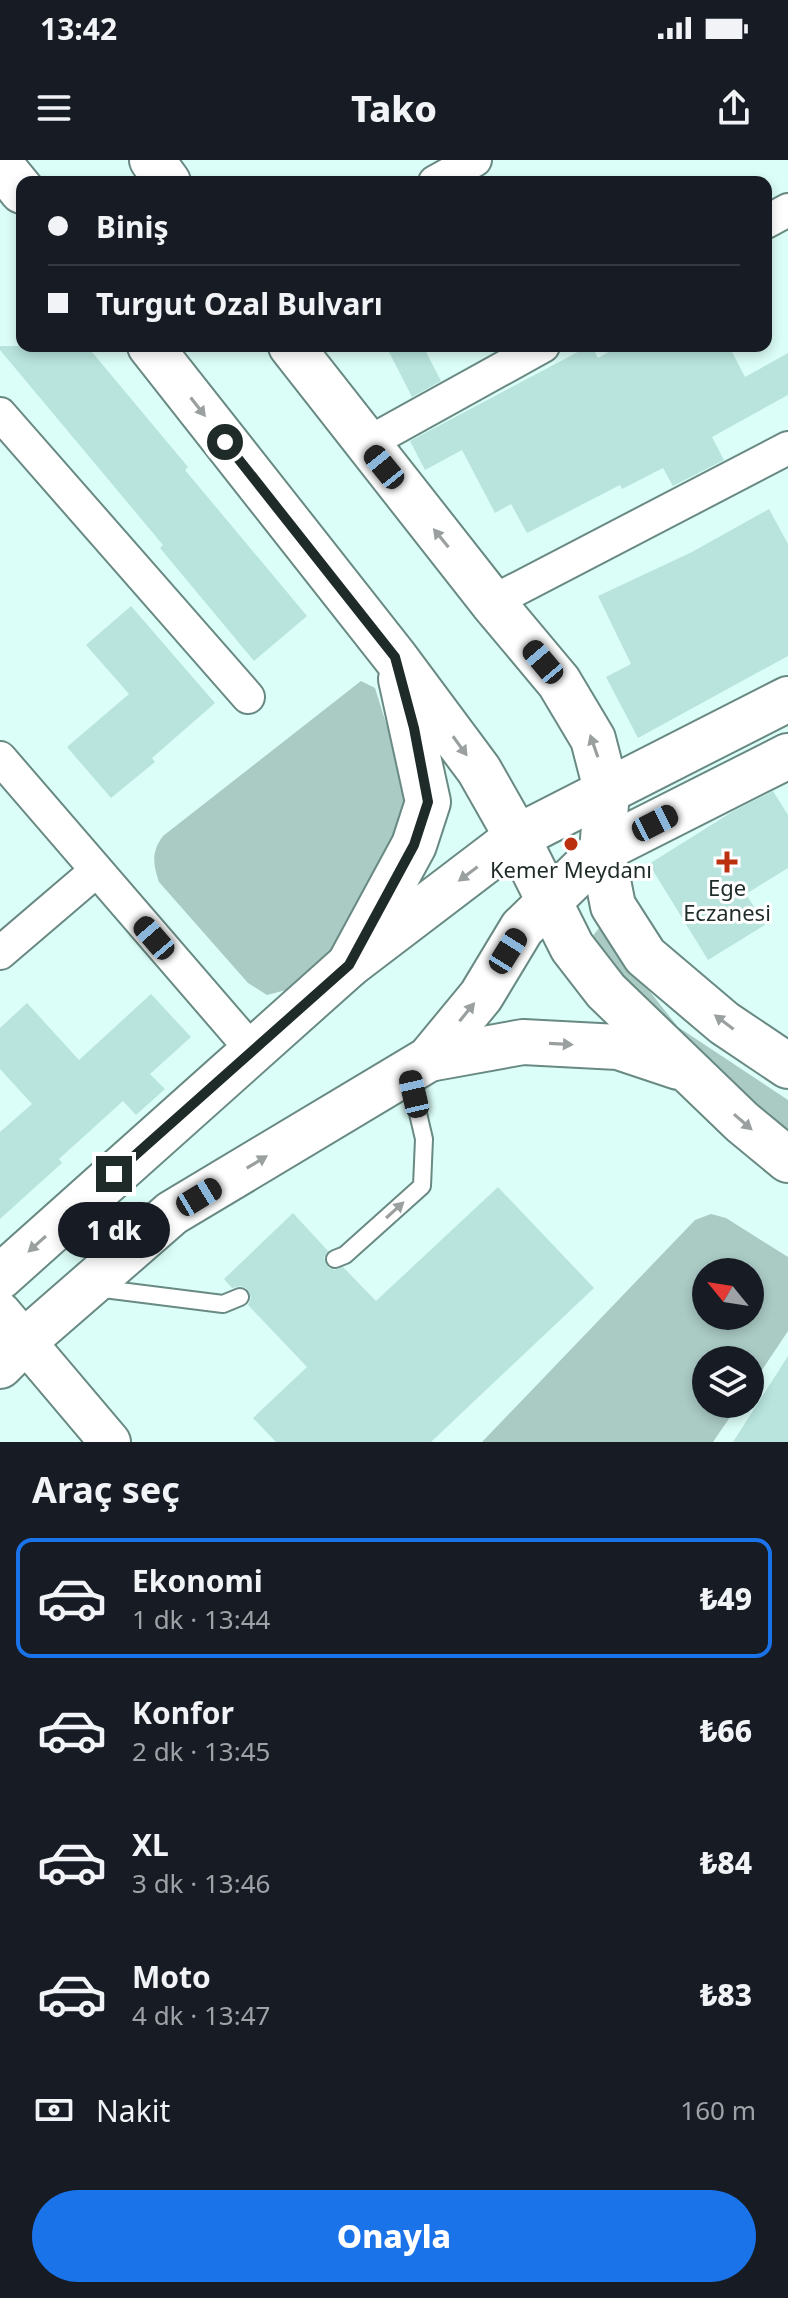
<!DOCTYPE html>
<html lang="tr">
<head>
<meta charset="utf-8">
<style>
	:root { --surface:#171b24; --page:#242831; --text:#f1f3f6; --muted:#9ea1a6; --line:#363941; --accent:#1a73e8 }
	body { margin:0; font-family:"Noto Sans",sans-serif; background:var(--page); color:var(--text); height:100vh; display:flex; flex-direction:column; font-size:30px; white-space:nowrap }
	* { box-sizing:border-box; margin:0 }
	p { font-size:26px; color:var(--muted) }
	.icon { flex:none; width:44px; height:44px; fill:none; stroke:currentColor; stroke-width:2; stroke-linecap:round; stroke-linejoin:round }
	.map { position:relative; height:1282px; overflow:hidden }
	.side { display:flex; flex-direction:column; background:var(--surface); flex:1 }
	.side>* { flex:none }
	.hud { position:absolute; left:16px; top:16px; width:756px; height:176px; border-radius:16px; box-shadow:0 4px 12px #0003; display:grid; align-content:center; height:176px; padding:0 32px; background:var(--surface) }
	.needle { width:52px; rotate:300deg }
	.tools { position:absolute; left:692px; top:1098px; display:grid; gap:16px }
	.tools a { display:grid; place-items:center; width:72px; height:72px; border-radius:50%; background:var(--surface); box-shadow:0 4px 12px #0003; font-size:40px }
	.end { position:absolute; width:36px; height:36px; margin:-18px; border:10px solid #1e2b29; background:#fff; box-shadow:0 0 0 4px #fff }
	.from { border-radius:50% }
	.bubble { position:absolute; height:56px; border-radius:28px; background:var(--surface); box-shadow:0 4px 12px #0003; font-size:26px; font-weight:800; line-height:56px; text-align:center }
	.car { position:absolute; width:24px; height:48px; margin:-24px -12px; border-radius:10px; box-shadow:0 0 6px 2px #0007; background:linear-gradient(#222 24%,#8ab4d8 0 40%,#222 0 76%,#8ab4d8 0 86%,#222 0) }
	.hud b { display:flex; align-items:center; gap:28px; height:76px; font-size:30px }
	.hud b+b { border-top:2px solid var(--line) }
	.hud i { width:20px; height:20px; background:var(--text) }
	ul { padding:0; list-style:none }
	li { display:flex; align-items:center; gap:24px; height:120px; margin:0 16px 12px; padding:0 16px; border:4px solid transparent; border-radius:16px }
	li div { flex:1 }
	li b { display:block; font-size:30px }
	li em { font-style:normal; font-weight:800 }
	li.current { border-color:var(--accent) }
	li>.icon { width:72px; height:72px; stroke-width:1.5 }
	h2 { padding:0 32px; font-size:36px; line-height:96px }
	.pay { display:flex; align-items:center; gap:20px; height:88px; padding:0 32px; font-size:30px }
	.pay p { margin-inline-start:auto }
	.action { display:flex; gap:16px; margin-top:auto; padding:16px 32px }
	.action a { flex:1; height:92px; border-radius:48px; background:var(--accent); color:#fff; font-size:32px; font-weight:800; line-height:92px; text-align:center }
	.status { display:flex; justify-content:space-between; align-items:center; height:56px; padding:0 40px; background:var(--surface); direction:ltr }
	.status svg { height:22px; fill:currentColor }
	header { display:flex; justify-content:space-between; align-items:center; height:104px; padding:0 32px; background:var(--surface); font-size:36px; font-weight:800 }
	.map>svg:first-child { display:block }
	.green { fill:#aacac4; fill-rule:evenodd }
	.building { fill:#b8e4dd }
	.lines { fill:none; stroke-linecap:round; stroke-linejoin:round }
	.service-casing { stroke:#698983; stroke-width:20 }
	.minor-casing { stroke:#698983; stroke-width:36 }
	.tertiary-casing { stroke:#698983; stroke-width:44 }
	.secondary-casing { stroke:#698983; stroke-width:48 }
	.primary-casing { stroke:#698983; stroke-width:48 }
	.service { stroke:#fff; stroke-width:16 }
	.minor { stroke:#fff; stroke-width:32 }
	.tertiary { stroke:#fff; stroke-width:40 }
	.secondary { stroke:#fff; stroke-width:44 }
	.primary { stroke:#fff; stroke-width:44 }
	.oneway { fill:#9aa09f }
	.route { stroke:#1e2b29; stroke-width:10 }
	.poi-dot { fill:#bb310f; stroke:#fff; stroke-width:3 }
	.labels { text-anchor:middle; stroke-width:6; stroke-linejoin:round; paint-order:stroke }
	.poi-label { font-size:22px; fill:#1e2b29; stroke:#fff }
</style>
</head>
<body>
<div class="status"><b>13:42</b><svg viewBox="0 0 49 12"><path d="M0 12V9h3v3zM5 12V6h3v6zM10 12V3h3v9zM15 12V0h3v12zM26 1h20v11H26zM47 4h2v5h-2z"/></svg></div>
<header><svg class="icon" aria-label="menu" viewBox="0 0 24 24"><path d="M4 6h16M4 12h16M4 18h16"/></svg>Tako<svg class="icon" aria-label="share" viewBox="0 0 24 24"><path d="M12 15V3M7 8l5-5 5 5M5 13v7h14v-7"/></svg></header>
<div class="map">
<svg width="788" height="1282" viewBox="0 0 788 1282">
	<rect width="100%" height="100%" fill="#dcfef8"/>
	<!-- green -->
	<path class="green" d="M361 521 375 528 413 649 330 798 290 829 267 835 248 823 159 722C153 704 151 692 163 676Z
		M599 768 678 867 788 940V972L651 858 592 777Z
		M711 1054 726 1058 788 1097V1171L750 1228V1200H706V1244H739L713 1282H482L695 1060ZM750 1112V1156H706V1112Z"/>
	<!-- building -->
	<path class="building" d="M0 186H87L188 307 185 310 307 456 254 501 160 388 163 385 0 190Z
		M386 186H423L441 221 412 237Z
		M589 186H592L598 198 619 186H729L745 217 788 193V235L712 277 724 300 673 326 663 308 622 329 620 325 527 373 511 344 495 353 462 290 425 310 410 281Z
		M769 349 788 384V496L638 578 606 517 631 504 598 436 692 392Z
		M131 446 215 543 152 598 155 602 111 638 67 587 129 534 86 485Z
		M773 631 788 655V708L746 734 765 765 708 800 649 704 732 652Z
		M151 834 191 877 150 914 165 929 136 955 123 941 59 999 62 1003 0 1059V972L32 944 0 909V868L27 843 79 900Z
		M498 1027 594 1128 431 1282H276L253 1258 307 1207 248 1145 251 1138 247 1129 241 1126 232 1128 224 1119 293 1053 328 1091 324 1098 328 1107 334 1110 343 1107 376 1141Z
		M788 1196V1282H733Z"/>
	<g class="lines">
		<!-- service casing -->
		<g class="service-casing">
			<path id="service" d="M335 1099 345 1095 422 1026 424 979 409 915
				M96 1128 223 1144 240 1137"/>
		</g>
		<!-- minor casing -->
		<g class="minor-casing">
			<path id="minor" d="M435 22 475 0
				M766 62 788 50
				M0 254 248 537
				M366 284 543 186
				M492 442 788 288
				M0 598 252 890
				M0 793 96 711"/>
		</g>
		<!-- tertiary casing -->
		<g class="tertiary-casing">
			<path id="tertiary" d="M0 1152 110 1282"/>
		</g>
		<!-- secondary casing -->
		<g class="secondary-casing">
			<path id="secondary" d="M152 0 168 22
				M0 4 22 31
				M150 186 395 497 479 610 517 677 572 787 606 831 742 962 788 1000
				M291 186 492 442 559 522 593 579 607 633 602 690 613 746 645 796 724 863 788 906
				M349 805 414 685 428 642 401 519
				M429 899 523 882 618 887 678 907"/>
		</g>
		<!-- primary casing -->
		<g class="primary-casing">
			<path id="primary" d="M0 1117 349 805 517 677 788 539
				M0 1206 26 1180 172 1053 429 899 481 836 522 768 602 690 788 596"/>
		</g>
		<!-- service -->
		<use href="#service" class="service"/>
		<!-- minor -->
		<use href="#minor" class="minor"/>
		<!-- tertiary -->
		<use href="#tertiary" class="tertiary"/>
		<!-- secondary -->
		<use href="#secondary" class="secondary"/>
		<!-- primary -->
		<use href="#primary" class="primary"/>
	</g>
	<!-- one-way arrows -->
	<defs><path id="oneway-solid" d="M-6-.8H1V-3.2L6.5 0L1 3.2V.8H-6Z" transform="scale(2)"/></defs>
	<g class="oneway">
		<use href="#oneway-solid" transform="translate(198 247) rotate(52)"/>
		<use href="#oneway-solid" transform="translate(441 378) rotate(-129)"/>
		<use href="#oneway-solid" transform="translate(460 586) rotate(54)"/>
		<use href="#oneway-solid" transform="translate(594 586) rotate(-109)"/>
		<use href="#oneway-solid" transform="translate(468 714) rotate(143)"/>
		<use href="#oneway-solid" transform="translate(467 852) rotate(-51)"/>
		<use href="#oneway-solid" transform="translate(724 862) rotate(-143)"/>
		<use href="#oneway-solid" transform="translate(561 884) rotate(3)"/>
		<use href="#oneway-solid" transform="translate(743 962) rotate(41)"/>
		<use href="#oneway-solid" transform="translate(257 1002) rotate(-31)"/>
		<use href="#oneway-solid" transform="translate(395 1050) rotate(-42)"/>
		<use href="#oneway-solid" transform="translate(37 1084) rotate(138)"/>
	</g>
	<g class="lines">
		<!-- route -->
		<path class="route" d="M114 1014 349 805 414 685 428 642 414 568 395 497 225 282"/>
	</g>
	<!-- markers -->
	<g class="poi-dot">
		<circle cx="571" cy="684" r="8"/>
		<path d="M723 690h8v8h8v8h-8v8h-8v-8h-8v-8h8z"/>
	</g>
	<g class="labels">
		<!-- poi labels -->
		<g class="poi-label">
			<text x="571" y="718">Kemer Meydanı</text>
			<text x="727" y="736">Ege<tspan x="727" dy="25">Eczanesi</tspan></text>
		</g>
	</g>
</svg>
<div class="tools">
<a><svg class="needle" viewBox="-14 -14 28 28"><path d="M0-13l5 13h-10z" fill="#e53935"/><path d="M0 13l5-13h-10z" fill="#9ea1a6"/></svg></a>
<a><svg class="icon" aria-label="layers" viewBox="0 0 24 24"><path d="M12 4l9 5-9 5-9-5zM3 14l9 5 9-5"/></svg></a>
</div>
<i class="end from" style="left:225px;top:282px"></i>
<i class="end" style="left:114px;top:1014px"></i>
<div class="bubble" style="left:58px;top:1042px;width:112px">1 dk</div>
<i class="car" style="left:384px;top:307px;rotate:321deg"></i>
<i class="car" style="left:543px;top:502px;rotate:320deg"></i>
<i class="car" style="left:655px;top:663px;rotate:63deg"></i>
<i class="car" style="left:154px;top:778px;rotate:319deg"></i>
<i class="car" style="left:508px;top:791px;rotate:32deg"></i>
<i class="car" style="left:414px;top:934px;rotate:347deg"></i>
<i class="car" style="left:199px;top:1037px;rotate:59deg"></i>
<div class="hud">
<b><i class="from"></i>Biniş</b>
<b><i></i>Turgut Ozal Bulvarı</b>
</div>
</div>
<section class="side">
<h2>Araç seç</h2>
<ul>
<li class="current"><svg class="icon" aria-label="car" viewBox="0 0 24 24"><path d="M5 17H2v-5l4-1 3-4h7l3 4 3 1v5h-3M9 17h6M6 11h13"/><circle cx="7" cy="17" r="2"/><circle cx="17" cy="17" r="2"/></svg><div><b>Ekonomi</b><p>1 dk · 13:44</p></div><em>₺49</em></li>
<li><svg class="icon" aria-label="car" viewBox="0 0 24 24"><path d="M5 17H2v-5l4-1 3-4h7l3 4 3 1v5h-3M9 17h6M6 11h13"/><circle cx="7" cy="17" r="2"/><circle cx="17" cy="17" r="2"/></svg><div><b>Konfor</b><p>2 dk · 13:45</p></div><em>₺66</em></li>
<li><svg class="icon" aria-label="car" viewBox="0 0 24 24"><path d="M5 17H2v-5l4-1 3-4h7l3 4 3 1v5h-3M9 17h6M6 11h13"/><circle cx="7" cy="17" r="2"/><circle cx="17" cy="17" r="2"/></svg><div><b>XL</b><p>3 dk · 13:46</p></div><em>₺84</em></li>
<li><svg class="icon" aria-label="car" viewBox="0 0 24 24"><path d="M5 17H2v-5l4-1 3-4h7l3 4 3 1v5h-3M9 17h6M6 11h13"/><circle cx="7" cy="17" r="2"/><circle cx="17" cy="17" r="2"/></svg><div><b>Moto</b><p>4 dk · 13:47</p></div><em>₺83</em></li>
</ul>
<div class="pay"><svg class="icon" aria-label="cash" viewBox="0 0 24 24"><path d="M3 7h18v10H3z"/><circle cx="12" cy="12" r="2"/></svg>Nakit<p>160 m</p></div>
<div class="action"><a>Onayla</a></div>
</section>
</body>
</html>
